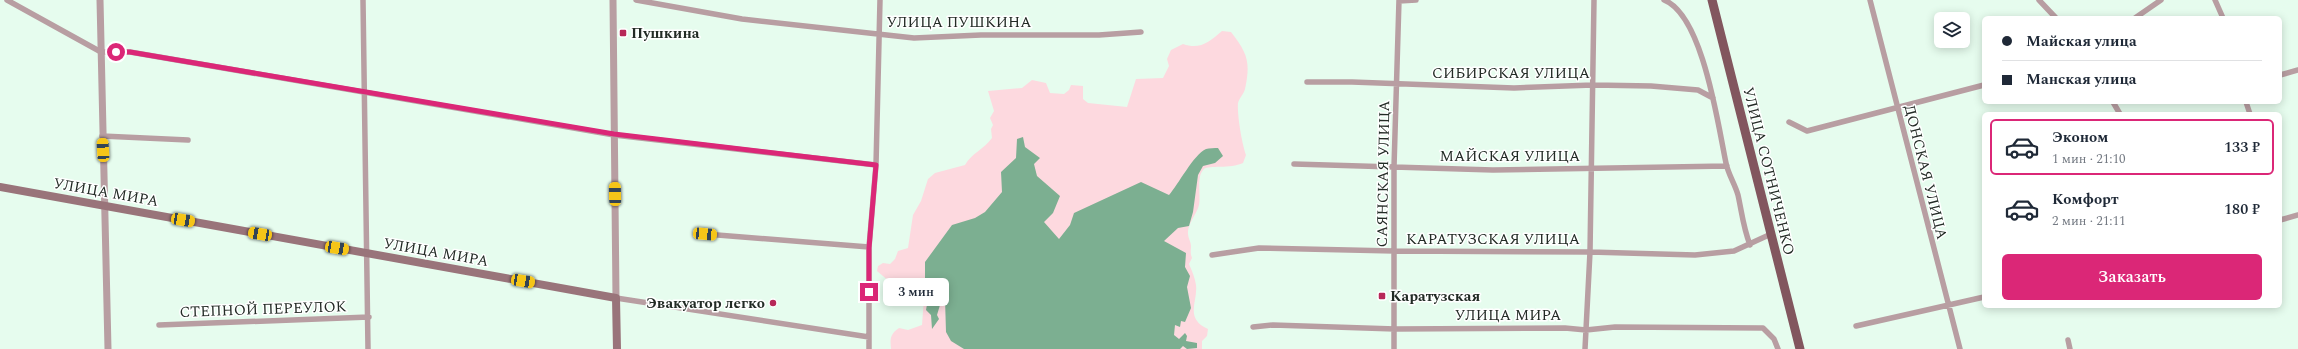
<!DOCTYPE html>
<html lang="ru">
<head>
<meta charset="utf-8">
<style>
	:root { --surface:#fff; --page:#f6f6f7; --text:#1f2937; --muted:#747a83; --line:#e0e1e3; --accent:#db2777 }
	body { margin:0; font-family:Spectral,serif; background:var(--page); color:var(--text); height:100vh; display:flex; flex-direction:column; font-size:15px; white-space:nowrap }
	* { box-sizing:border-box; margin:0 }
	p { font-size:13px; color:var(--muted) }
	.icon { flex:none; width:22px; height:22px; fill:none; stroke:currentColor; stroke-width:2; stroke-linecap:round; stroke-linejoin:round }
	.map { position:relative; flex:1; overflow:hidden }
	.drawer { position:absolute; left:1982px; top:112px; width:300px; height:196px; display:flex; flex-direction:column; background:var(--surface); border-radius:6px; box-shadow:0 2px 10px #0003 }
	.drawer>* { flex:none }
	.hud { position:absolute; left:1982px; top:16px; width:300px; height:88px; border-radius:6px; box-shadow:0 2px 10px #0003; display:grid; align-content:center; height:88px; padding:0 20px; background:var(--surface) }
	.controls { position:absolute; left:1934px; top:12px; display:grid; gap:8px }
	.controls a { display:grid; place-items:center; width:36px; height:36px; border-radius:6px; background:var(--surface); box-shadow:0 2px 10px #0003; font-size:20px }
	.end { position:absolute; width:18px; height:18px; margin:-9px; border:5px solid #db2777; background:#fff; box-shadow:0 0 0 2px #fff }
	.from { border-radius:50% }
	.bubble { position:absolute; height:28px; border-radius:6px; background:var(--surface); box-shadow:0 2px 10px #0003; font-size:13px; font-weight:600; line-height:28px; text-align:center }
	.car { position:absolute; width:12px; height:24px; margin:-12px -6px; border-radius:5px; box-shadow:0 0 3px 1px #0007; background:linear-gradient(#f5c518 24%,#345 0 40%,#f5c518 0 76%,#345 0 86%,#f5c518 0) }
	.hud b { display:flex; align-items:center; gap:14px; height:38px; font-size:15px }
	.hud b+b { border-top:1px solid var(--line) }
	.hud i { width:10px; height:10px; background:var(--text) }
	ul { padding:7px 0 0; list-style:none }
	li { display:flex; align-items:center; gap:12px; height:56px; margin:0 8px 6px; padding:0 12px; border:2px solid transparent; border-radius:6px }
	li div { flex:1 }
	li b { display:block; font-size:15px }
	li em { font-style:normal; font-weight:600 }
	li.current { border-color:var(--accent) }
	li>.icon { width:36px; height:36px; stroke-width:1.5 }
	.action { display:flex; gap:8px; margin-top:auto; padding:8px 20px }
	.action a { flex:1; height:46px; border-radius:6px; background:var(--accent); color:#fff; font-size:16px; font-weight:600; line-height:46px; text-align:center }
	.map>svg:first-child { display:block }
	.green { fill:#fdd9df }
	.water { fill:#7caf91 }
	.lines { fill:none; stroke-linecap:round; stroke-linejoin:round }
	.minor { stroke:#b89ea2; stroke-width:5.5 }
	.tertiary { stroke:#b89ea2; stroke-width:7 }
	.secondary { stroke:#99747a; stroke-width:8 }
	.primary { stroke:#82565e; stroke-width:9 }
	.route { stroke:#db2777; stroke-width:5 }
	.poi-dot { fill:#b72858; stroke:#fff; stroke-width:1.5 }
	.labels { text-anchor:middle; stroke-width:3; stroke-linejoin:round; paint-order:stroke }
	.street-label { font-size:15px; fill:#222b25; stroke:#fff }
	.poi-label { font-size:15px; font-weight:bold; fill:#222b25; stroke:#fff; text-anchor:start }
</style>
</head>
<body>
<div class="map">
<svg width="2298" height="349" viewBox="0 0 2298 349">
	<rect width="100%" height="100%" fill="#e6fcee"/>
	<!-- green -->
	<path class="green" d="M1222 31 1231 32C1247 53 1251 61 1245 89 1244 94 1239 98 1238 103 1237 115 1242 144 1246 155L1243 163C1230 169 1209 165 1204 169 1196 176 1201 195 1199 205 1197 214 1187 224 1188 234 1188 238 1191 242 1191 246 1191 251 1190 253 1192 258L1189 264C1192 271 1195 278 1196 285 1198 302 1184 318 1208 329L1207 336 1202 341V349H891C890 339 890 334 899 328L908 330 922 325 924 298 890 282 877 271 878 266 883 263 890 264 895 259 898 251 908 248 913 215 921 201 928 179 935 173 965 165C972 153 984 149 992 138L991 129 993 125 990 118 994 111 988 91 1022 88 1032 80 1046 83 1050 93 1064 94 1069 90 1071 85 1083 86V99L1088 103 1127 107 1136 79 1163 78 1169 66 1167 59 1171 50 1183 44C1200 50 1209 42 1222 31Z"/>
	<!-- water -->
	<path class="water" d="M1023 137 1025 147 1040 158 1034 164 1037 176 1060 196 1053 213 1044 222 1059 239 1070 225 1074 213 1141 182 1169 195C1178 185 1194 154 1206 149 1209 148 1215 148 1218 148L1223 156 1215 163 1203 166 1198 175 1193 212 1189 226 1178 228 1164 241 1186 253 1185 267 1190 276 1187 287 1191 308 1185 322 1181 321 1180 327 1175 325 1174 335 1179 339 1185 333 1187 336 1186 341 1197 343V348L1187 349 1183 346 1180 349H964L951 341 946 332 945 299 938 296 940 305 937 315 939 319 932 329 931 315 926 310 928 299 925 285V262L952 225 975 218 985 212 1002 192 1001 172 1016 158 1017 139Z"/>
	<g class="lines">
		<!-- minor -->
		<path class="minor" d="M7 0 101 52H130L614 135 876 165
			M363 0 368 349
			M636 0 742 19 914 38 981 35H1099L1141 32
			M1664 0C1703 15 1718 125 1726 163 1728 174 1735 184 1738 195 1742 213 1743 227 1750 245
			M1870 0 1960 349
			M2039 0 2056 18
			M2215 0 2223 18
			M1399 1 1416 0
			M2135 18 2161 0
			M2280 75 2298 70
			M1307 82H1352L1514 88 1593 85 1651 86 1698 90 1713 98
			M2113 102 2120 114
			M2246 102 2250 114
			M1789 122 1807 131 1984 85
			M102 136 188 140
			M1294 164 1493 170 1727 166
			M2280 220 2298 215
			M705 234 869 247
			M1212 255 1259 248 1394 251 1590 252 1695 255 1734 251 1771 234
			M616 298 869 337
			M159 325 369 317
			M1856 326 1984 297
			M1253 327 1273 325 1395 329 1565 328 1586 330 1615 327 1763 328 1774 339 1778 349
			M2068 340 2070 349
			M869 349V247L876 165 880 0
			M1394 349V167L1399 0
			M1585 349 1590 252 1594 0"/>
		<!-- tertiary -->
		<path class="tertiary" d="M100 0 108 349
			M613 0 616 298"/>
		<!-- secondary -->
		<path class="secondary" d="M0 187 616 298 617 349"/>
		<!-- primary -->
		<path class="primary" d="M1712 0 1800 349"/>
	</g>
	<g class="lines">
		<!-- route -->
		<path class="route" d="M116 52H130L614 134 876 165 869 248V292"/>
	</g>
	<!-- markers -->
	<g class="poi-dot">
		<rect x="619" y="29" width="8" height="8" rx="2"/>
		<rect x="1378" y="292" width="8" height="8" rx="2"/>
		<circle cx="773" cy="303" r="4"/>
	</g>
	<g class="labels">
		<!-- street labels -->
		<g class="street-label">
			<text x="959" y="27">УЛИЦА ПУШКИНА</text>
			<text x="1511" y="78">СИБИРСКАЯ УЛИЦА</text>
			<text x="1510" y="161">МАЙСКАЯ УЛИЦА</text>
			<text transform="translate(1769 171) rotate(76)" y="5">УЛИЦА СОТНИЧЕНКО</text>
			<text transform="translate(1926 172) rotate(76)" y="5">ДОНСКАЯ УЛИЦА</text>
			<text transform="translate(1383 174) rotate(-89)" y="5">САЯНСКАЯ УЛИЦА</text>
			<text transform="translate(106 192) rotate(10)" y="5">УЛИЦА МИРА</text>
			<text x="1493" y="244">КАРАТУЗСКАЯ УЛИЦА</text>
			<text transform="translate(436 252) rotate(10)" y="5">УЛИЦА МИРА</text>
			<text transform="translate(263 309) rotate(-2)" y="5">СТЕПНОЙ ПЕРЕУЛОК</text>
			<text x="1508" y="320">УЛИЦА МИРА</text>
		</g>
		<!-- poi labels -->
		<g class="poi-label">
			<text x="631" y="38">Пушкина</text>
			<text x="1390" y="301">Каратузская</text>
			<text x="765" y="308" text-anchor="end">Эвакуатор легко</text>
		</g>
	</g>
</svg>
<div class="controls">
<a><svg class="icon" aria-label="layers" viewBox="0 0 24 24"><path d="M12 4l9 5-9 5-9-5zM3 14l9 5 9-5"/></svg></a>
</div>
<i class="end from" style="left:116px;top:52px"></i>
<i class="end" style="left:869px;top:292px"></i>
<div class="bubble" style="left:883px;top:278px;width:66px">3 мин</div>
<i class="car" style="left:103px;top:150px;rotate:357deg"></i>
<i class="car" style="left:615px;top:194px;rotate:359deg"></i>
<i class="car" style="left:183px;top:220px;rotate:100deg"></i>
<i class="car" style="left:260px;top:234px;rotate:280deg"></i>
<i class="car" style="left:705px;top:234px;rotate:95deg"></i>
<i class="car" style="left:337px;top:248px;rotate:100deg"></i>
<i class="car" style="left:523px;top:281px;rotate:100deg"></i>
<div class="hud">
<b><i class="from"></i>Майская улица</b>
<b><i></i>Манская улица</b>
</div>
<section class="drawer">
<ul>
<li class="current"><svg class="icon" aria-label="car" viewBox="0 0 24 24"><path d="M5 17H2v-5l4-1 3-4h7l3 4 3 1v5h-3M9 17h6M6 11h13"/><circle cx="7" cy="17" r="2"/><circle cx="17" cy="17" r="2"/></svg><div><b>Эконом</b><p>1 мин · 21:10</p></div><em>133 ₽</em></li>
<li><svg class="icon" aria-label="car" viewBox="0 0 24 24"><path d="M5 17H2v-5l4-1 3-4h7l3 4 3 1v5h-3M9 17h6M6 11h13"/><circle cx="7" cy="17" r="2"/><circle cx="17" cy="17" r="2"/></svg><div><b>Комфорт</b><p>2 мин · 21:11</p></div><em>180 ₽</em></li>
</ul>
<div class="action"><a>Заказать</a></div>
</section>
</div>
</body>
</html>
